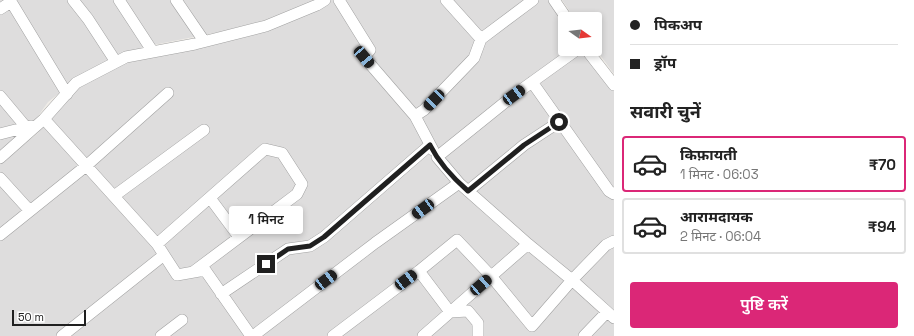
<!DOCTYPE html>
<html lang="hi">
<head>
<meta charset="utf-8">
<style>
	:root { --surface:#fff; --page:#f2f2f2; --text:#222; --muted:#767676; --line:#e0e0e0; --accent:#db2777 }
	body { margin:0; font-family:"Space Grotesk","Noto Sans Devanagari",sans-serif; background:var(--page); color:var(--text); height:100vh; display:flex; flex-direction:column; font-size:15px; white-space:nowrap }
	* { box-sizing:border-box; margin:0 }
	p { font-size:13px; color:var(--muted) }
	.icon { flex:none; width:22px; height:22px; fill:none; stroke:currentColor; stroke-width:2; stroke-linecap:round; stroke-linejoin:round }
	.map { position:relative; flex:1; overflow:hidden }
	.drawer { display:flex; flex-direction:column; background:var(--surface); width:300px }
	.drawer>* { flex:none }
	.banner { display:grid; align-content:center; height:88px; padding:0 16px; background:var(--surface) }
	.needle { width:26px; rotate:104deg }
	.tools { position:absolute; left:558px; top:12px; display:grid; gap:8px }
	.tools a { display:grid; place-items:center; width:44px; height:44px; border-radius:4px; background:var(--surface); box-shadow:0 2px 6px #0003; font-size:20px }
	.scale { position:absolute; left:12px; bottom:10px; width:74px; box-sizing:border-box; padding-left:4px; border:2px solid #202020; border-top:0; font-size:11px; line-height:14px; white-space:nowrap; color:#202020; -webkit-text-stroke:3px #fff; paint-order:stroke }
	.end { position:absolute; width:18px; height:18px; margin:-9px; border:5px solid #202020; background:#fff; box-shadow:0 0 0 2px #fff }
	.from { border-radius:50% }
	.bubble { position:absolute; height:28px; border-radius:4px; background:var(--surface); box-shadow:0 2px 6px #0003; font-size:13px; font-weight:600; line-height:28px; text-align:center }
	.car { position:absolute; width:12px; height:24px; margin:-12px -6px; border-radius:5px; box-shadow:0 0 3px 1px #0007; background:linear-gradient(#222 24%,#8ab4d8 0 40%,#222 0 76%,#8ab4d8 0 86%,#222 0) }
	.banner b { display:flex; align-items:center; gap:14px; height:38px; font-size:15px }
	.banner b+b { border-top:1px solid var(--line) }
	.banner i { width:10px; height:10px; background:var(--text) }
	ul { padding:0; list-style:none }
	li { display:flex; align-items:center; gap:12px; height:56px; margin:0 8px 6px; padding:0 8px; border:2px solid var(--line); border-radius:4px }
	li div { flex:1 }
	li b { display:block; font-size:15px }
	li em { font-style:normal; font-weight:600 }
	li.current { border-color:var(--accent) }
	li>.icon { width:36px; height:36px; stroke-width:1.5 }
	h2 { padding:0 16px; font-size:18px; line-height:48px }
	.button { display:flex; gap:8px; margin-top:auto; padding:8px 16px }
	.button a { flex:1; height:46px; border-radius:4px; background:var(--accent); color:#fff; font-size:16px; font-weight:600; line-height:46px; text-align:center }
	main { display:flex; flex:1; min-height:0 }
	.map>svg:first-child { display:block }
	.residential { fill:#dedddd }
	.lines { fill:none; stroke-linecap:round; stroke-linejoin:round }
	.minor-casing { stroke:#a1a1a1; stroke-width:12 }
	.minor { stroke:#fff; stroke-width:11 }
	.route { stroke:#202020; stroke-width:5 }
</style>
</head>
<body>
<main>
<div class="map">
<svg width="614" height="336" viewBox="0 0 614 336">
	<rect width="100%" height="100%" fill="#efece7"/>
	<!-- residential -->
	<path class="residential" d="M0 0H317L266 20 224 31 153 45 86 72 48 102 36 119 0 152Z
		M330 0H549L565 22V49H584L614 91V336H0V164L38 133 47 119 74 90 128 60 202 45Z
		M562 0H614V74L595 48V19H575Z"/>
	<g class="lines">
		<!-- minor casing -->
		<g class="minor-casing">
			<path id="minor" d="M10 0 67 94
				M73 0 88 19 116 62
				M119 0 153 52
				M176 0 204 41
				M339 0 370 50 364 57 415 116 424 110 474 58 481 39 533 0
				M446 0 481 39
				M554 0 567 19
				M0 9 11 2
				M586 49 614 85
				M532 82 609 191 614 194
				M0 96 26 127
				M415 116 433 150
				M44 119 157 244 177 275 205 270 251 336
				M0 134 31 126
				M0 158 44 119 76 83 126 57 195 44 266 26 317 5 325 0
				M0 178 30 211
				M468 191 524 145 559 122
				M114 196 204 130
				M210 198 239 237
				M0 235 86 166 168 93
				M157 244 265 149 282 153 302 184 297 194 193 272
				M528 244 572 280 614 318
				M419 271 450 312 468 311 478 323V336
				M221 294 288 249 310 246 324 237 430 145
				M62 336 164 255
				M161 336 182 320
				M253 336 375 243 459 183 437 157 514 95 578 49
				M333 336 419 271 457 240 491 276 532 326 572 280 606 245 614 241
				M423 336 528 244 459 183
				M584 336 607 312"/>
		</g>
		<!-- minor -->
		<use href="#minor" class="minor"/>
	</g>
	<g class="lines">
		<!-- route -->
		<path class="route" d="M266 264 288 249 310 246 324 237 430 145C439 163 453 178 468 191L524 145 559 122"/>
	</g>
</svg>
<div class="tools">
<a><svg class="needle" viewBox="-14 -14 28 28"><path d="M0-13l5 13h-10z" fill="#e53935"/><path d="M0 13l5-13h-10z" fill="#767676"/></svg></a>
</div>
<div class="scale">50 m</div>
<i class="end from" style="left:559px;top:122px"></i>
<i class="end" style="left:266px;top:264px"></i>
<div class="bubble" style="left:229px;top:206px;width:74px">1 मिनट</div>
<i class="car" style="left:364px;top:57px;rotate:140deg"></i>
<i class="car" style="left:514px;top:95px;rotate:54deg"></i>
<i class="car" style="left:434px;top:100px;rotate:224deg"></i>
<i class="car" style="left:423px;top:209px;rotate:234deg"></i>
<i class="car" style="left:326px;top:280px;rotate:53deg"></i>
<i class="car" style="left:406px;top:280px;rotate:53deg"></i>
<i class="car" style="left:481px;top:285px;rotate:49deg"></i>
</div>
<section class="drawer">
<div class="banner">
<b><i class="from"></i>पिकअप</b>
<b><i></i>ड्रॉप</b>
</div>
<h2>सवारी चुनें</h2>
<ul>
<li class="current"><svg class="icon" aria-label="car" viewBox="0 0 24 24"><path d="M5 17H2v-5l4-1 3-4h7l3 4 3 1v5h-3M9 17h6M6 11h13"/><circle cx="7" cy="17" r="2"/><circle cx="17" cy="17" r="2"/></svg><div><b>किफ़ायती</b><p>1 मिनट · 06:03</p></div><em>₹70</em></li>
<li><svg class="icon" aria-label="car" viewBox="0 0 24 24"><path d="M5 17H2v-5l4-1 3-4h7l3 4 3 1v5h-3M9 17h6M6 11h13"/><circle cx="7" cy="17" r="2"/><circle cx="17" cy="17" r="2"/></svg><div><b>आरामदायक</b><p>2 मिनट · 06:04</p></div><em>₹94</em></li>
</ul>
<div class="button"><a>पुष्टि करें</a></div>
</section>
</main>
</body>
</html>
